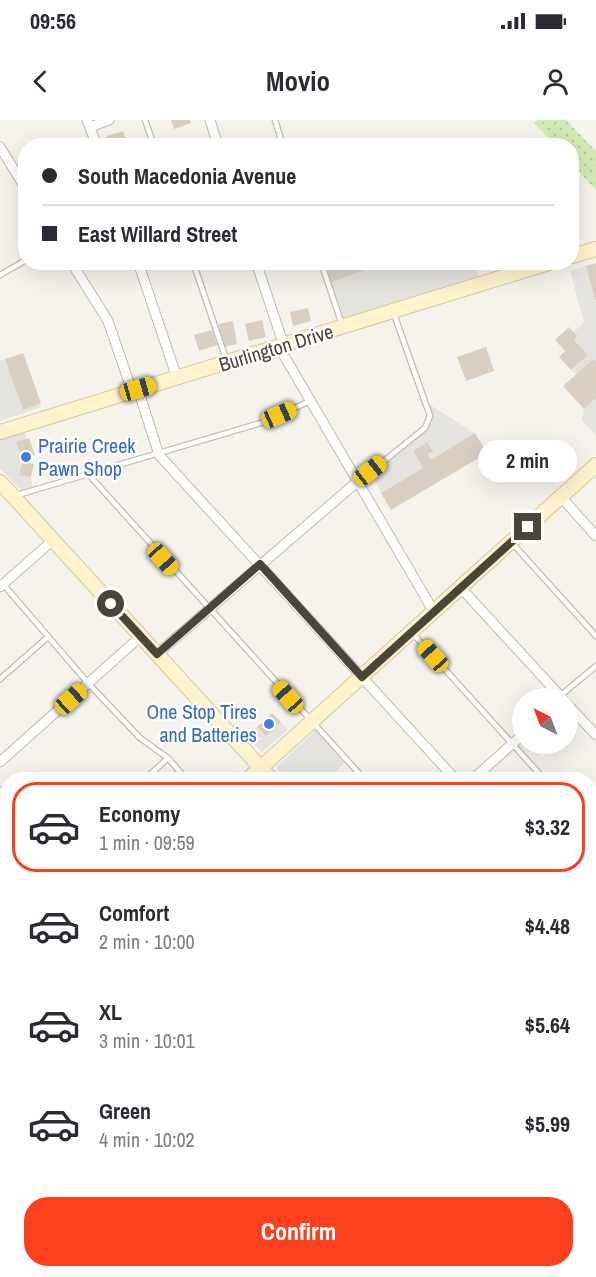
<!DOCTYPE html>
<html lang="en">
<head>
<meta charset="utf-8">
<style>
	:root { --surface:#fff; --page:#f7f7f7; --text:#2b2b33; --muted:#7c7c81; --line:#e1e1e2; --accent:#fc3f1d }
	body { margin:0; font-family:"Archivo Narrow",sans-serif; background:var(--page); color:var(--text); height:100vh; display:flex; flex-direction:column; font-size:22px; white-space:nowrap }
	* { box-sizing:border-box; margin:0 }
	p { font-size:20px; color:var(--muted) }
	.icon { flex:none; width:33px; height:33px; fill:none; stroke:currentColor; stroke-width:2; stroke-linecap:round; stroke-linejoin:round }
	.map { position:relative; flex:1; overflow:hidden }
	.sheet { position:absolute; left:0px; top:652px; width:597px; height:506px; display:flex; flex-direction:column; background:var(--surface); border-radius:24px 24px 0 0; box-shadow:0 6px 24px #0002 }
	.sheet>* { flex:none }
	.top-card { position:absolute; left:18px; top:18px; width:561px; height:132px; border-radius:24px; box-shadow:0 6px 24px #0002; display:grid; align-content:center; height:132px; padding:0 24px; background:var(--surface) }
	.needle { width:39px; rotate:318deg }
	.controls { position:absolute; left:512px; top:568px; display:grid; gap:12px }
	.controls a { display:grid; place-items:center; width:66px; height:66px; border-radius:50%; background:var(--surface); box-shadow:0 6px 24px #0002; font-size:30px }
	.end { position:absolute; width:27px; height:27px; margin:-14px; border:8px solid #4b4439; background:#fff; box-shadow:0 0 0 3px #fff }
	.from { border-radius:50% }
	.bubble { position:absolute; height:42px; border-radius:21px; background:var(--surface); box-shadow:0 6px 24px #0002; font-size:20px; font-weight:700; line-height:42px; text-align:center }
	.car { position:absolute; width:18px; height:36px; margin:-18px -9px; border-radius:8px; box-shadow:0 0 4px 2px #0007; background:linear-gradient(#f5c518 24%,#345 0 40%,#f5c518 0 76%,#345 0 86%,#f5c518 0) }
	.top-card b { display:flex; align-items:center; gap:21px; height:57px; font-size:22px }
	.top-card b+b { border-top:2px solid var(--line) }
	.top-card i { width:15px; height:15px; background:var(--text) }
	ul { padding:10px 0 0; list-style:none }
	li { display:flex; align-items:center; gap:18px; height:90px; margin:0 12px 9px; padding:0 12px; border:3px solid transparent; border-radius:24px }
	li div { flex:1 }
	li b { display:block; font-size:22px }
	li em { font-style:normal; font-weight:700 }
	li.on { border-color:var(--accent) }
	li>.icon { width:54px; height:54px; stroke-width:1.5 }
	.action { display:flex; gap:12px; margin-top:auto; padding:12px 24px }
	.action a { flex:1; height:69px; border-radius:24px; background:var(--accent); color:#fff; font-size:24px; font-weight:700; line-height:69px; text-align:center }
	.status { display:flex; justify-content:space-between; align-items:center; height:42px; padding:0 30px; background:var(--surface); direction:ltr }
	.status svg { height:16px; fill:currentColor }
	header { display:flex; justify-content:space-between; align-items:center; height:78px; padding:0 24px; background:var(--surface); font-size:27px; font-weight:700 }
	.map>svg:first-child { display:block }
	.park { fill:url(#park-dots) }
	.parking { fill:#e5e3e0 }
	.building { fill:#d8cfc1 }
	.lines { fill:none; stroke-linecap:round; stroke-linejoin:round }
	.lane-casing { stroke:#c2bbae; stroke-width:7 }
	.street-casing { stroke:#c2bbae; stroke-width:11 }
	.secondary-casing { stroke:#d6c79b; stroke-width:16 }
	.lane { stroke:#fff; stroke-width:4.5 }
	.street { stroke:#fff; stroke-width:9 }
	.secondary { stroke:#fff3cd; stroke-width:14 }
	.route { stroke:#4b4439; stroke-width:8 }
	.shop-dot { fill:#3f7fe0; stroke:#fff; stroke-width:2 }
	.labels { text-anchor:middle; stroke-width:4.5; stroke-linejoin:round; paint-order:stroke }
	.street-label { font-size:20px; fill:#4b4439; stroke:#fff }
	.shop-label { font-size:20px; fill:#366cbe; stroke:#fff; text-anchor:start }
</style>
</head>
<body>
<div class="status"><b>09:56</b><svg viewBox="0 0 49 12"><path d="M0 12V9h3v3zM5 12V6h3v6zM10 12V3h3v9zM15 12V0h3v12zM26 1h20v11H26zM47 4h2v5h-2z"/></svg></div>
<header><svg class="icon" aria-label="back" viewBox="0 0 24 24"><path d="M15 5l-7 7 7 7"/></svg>Movio<svg class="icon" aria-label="person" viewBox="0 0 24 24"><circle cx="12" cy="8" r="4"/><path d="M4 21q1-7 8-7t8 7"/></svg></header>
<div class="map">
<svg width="596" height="1157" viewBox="0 0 596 1157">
	<defs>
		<pattern id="park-dots" width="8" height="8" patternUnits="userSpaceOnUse" patternTransform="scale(1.5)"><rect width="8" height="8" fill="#d2eab5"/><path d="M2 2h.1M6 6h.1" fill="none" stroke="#b6ca9c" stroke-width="1.8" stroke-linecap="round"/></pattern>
	</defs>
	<rect width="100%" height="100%" fill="#f6f3ec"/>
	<!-- park -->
	<path class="park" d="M537 0H566L596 31V70L572 44V26L555 25 534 3Z"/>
	<!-- parking -->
	<path class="parking" d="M473 142 483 164 343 207 328 162 378 146 377 143H453L460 151Z
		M586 146 596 182V242L593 239 576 255 571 250 587 235 574 220 577 216 574 212 584 202 570 151Z
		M5 239 22 286 41 283 39 288 0 301V241Z
		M596 278V316L582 300 584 289Z
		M425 282 475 313 431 340 427 322 413 331 423 348 381 373 370 351 425 308 430 296Z
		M25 312 26 319 16 322 23 338 19 354 31 357 33 370 23 373 0 348V320Z
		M281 602 288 610 262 632 246 617 257 607 266 616Z
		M317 609 347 641 326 660H287L276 647Z
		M7 786V856L0 848V793Z
		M596 1074V1127L590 1120V1080Z
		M527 1151H568L573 1157H533Z"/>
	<!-- building -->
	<path class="building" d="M171 0H190L191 3 174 9Z
		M123 11 127 26H110L107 16Z
		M324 142H377L378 146 330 162Z
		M453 142H470L460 151Z
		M596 143V180H595L586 146Z
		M308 188 311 201 293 206 290 192Z
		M262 200 266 217 249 221 245 204Z
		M233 201 237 224 224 227 219 204Z
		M569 207 577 216 574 220 588 235 571 250 559 237 565 231 555 220Z
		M212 210 217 225 199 231 194 215Z
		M486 227 494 251 466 261 457 237Z
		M23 233 41 283 23 290 5 239Z
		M593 239 596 242V278L584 289 563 266Z
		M475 313 487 333 391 390 381 373 423 348 413 331 427 322 433 331 428 334 431 340Z
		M29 318 35 335 30 336 29 343 34 344 31 357 19 355 23 338 16 322Z
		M272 593 281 602 266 616 257 607Z
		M0 907 8 915V944L0 936Z
		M590 1120 596 1127V1157H573L568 1150H590Z
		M306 1150H319L325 1157H312Z"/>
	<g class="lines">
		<!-- lane casing -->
		<g class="lane-casing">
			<path id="lane" d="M145 0 154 26
				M275 0 283 26
				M193 142 226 239
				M321 142 342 205
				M0 155 26 140
				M88 354 264 302 310 281
				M358 362 425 308 430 296 394 194
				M14 376 88 354 365 660
				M513 424 596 516
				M3 464 88 563 140 618 168 638 187 660
				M413 514 545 660
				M0 559 48 517
				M560 576 596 546
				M144 660 168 638
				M590 709 596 716
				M0 792 8 785
				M590 908 596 915
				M0 972 8 965
				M0 1150 8 1144
				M186 1157 193 1150"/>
		</g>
		<!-- street casing -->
		<g class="street-casing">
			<path id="street" d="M87 0 97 26
				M210 0 218 26
				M90 7 109 0
				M0 27 26 69
				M71 142 108 201 132 271
				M138 142 177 258
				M256 142 284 226
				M279 227 434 492
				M138 269 159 335 456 660
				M561 377 596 416
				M0 467 53 420
				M461 468 563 579
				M157 534 357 362
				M567 584 596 615
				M0 642 141 516
				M472 660 522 615
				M0 672 8 680
				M590 806 596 813
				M0 861 8 869
				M590 953 596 947
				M0 987 8 995
				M590 1060 596 1054
				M0 1063 8 1056
				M150 1150 156 1157
				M350 1150 356 1157
				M90 1157 98 1150
				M286 1157 293 1150
				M483 1157 490 1150"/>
		</g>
		<!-- secondary casing -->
		<g class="secondary-casing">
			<path id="secondary" d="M572 136 596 129
				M0 312 552 142
				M0 362 272 660
				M247 660 596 345
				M0 883 8 877
				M590 1008 596 1016"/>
		</g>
		<!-- lane -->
		<use href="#lane" class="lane"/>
		<!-- street -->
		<use href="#street" class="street"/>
		<!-- secondary -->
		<use href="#secondary" class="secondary"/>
	</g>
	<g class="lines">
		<!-- route -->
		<path class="route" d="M111 484 157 534 260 444 362 557 528 407"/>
	</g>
	<!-- markers -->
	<g class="shop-dot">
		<circle cx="26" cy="337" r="6"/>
		<circle cx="269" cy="604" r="6"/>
	</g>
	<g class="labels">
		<!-- street labels -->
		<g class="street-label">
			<text transform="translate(276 228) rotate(-17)" y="7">Burlington Drive</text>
		</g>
		<!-- shop labels -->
		<g class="shop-label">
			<text x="38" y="333">Prairie Creek<tspan x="38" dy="23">Pawn Shop</tspan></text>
			<text x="257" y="599" text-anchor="end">One Stop Tires<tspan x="257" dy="23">and Batteries</tspan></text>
		</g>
	</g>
</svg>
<div class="controls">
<a><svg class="needle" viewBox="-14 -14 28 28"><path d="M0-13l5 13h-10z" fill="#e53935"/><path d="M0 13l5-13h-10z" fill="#7c7c81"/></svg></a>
</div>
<i class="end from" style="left:111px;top:484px"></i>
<i class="end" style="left:528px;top:407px"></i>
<div class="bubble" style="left:478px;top:320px;width:99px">2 min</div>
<i class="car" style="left:138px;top:269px;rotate:74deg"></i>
<i class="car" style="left:279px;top:295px;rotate:66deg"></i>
<i class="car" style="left:370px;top:351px;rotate:52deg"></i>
<i class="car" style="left:163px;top:439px;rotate:138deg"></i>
<i class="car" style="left:433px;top:536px;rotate:318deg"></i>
<i class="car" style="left:288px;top:577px;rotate:318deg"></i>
<i class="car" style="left:71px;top:579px;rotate:48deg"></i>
<div class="top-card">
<b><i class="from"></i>South Macedonia Avenue</b>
<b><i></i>East Willard Street</b>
</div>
<section class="sheet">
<ul>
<li class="on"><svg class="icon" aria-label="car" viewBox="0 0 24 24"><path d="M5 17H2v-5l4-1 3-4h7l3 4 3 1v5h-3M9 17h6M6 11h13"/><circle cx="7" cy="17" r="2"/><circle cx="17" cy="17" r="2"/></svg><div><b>Economy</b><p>1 min · 09:59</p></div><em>$3.32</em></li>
<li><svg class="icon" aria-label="car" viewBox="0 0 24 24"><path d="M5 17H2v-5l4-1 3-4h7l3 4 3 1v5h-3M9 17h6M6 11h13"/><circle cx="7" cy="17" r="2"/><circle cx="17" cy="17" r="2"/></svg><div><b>Comfort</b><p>2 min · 10:00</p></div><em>$4.48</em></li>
<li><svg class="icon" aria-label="car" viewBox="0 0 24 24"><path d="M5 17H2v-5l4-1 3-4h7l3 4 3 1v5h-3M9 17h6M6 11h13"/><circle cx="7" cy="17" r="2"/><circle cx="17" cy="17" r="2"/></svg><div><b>XL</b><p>3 min · 10:01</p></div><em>$5.64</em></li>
<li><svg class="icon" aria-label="car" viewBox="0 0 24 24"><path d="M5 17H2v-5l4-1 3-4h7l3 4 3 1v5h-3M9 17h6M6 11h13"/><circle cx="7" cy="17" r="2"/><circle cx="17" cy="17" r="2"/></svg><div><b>Green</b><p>4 min · 10:02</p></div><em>$5.99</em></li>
</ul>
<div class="action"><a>Confirm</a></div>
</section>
</div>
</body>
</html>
